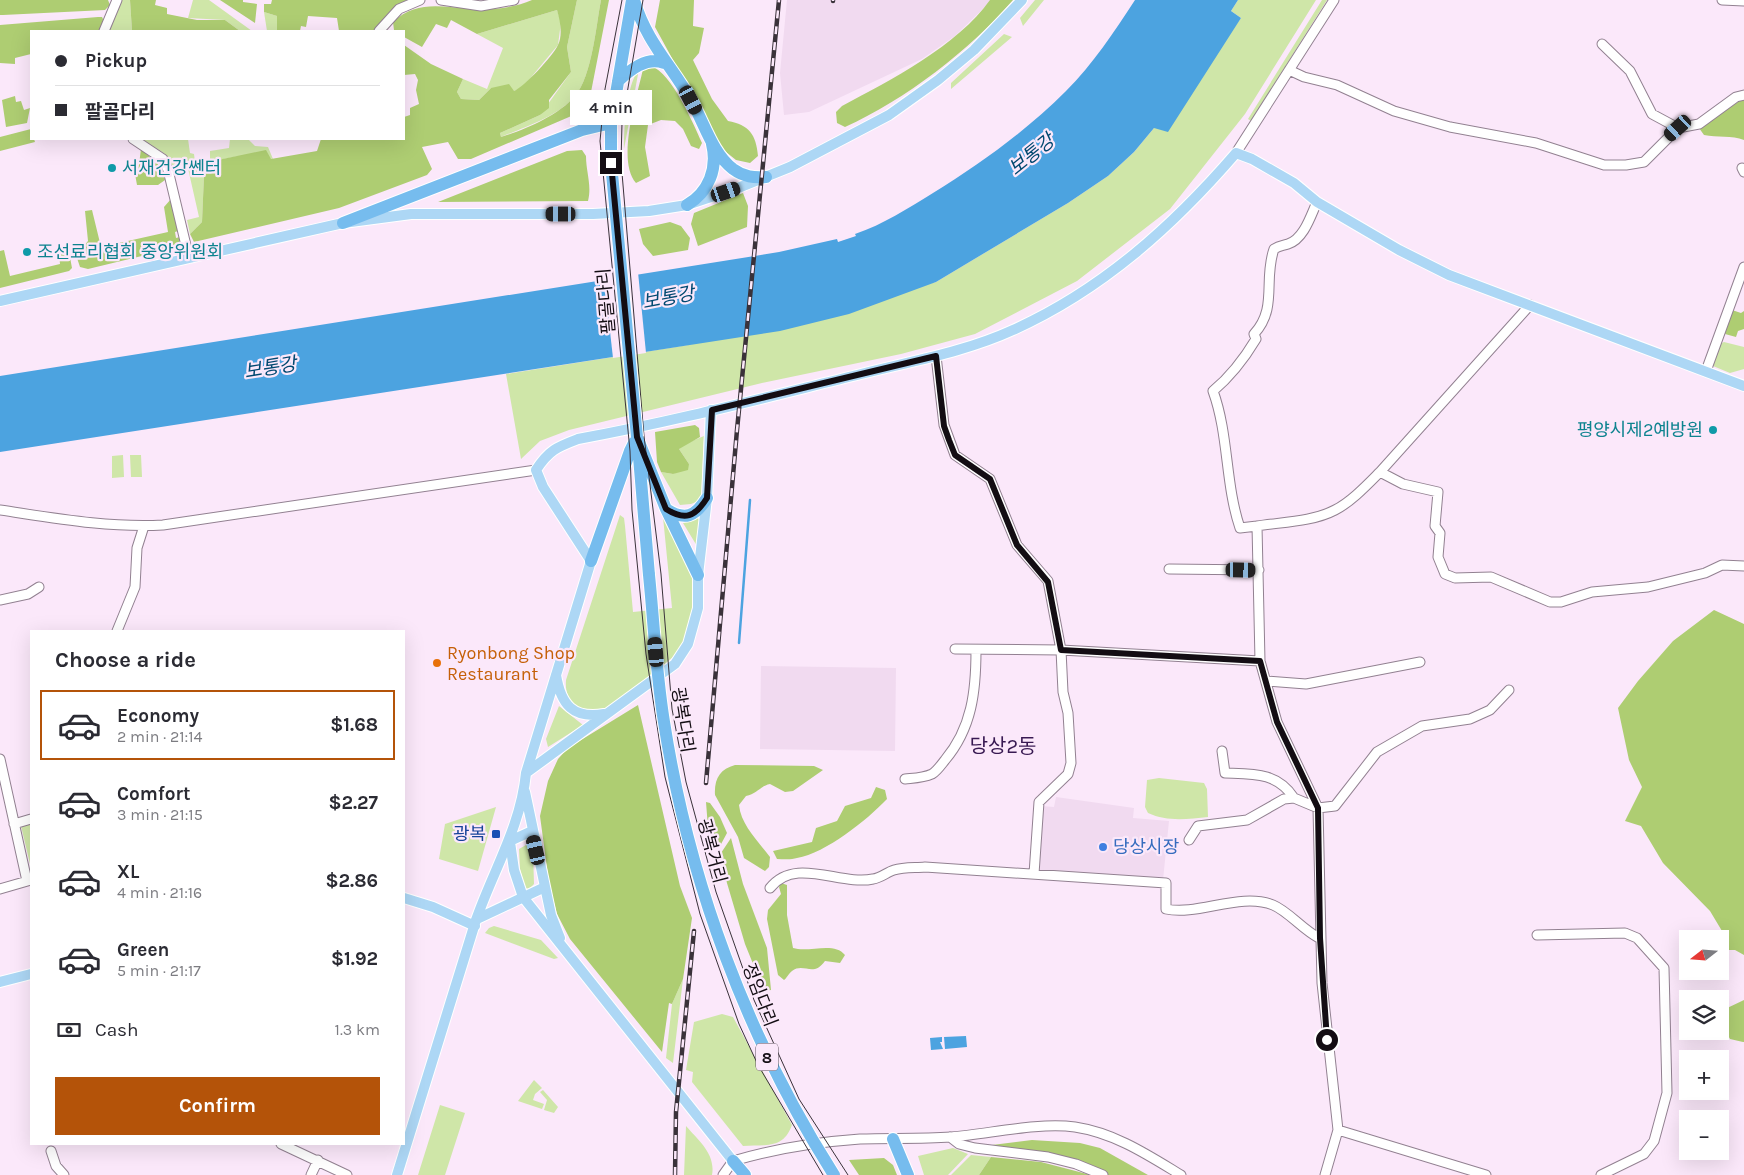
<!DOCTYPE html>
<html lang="en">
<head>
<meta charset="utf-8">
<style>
	:root { --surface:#fff; --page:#f7f7f7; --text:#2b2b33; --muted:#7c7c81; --line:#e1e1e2; --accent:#b45309 }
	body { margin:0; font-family:Karla,"Noto Sans KR",sans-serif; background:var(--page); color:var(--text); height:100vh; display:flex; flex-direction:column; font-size:19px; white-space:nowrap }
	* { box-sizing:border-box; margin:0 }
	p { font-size:16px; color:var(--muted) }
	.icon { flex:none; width:28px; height:28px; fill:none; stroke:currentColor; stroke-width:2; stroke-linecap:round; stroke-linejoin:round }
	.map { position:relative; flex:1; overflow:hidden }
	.side { position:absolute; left:30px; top:630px; width:375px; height:515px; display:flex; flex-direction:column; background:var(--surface); border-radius:0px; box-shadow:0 5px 20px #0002 }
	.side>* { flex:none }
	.top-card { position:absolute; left:30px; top:30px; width:375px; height:110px; border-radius:0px; box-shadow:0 5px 20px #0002; display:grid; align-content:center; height:110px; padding:0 25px; background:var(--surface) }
	.needle { width:32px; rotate:253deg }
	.tools { position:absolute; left:1679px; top:930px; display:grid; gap:10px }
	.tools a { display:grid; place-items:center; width:50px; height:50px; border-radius:0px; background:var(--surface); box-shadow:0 5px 20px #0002; font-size:25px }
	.end { position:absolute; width:22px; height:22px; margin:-11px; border:6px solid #130d13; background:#fff; box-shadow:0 0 0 2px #fff }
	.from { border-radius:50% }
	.bubble { position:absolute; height:35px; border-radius:0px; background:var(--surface); box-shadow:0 5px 20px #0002; font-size:16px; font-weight:700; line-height:35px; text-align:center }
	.car { position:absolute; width:15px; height:30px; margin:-15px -8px; border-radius:6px; box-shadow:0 0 4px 1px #0007; background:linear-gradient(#222 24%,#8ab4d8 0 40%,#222 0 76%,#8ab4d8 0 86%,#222 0) }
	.top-card b { display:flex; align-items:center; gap:18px; height:48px; font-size:19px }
	.top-card b+b { border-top:1px solid var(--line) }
	.top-card i { width:12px; height:12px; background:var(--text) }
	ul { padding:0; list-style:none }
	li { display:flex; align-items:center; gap:15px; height:70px; margin:0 10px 8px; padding:0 15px; border:2px solid transparent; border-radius:0px }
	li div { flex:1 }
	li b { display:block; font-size:19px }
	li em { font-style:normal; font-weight:700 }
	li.selected { border-color:var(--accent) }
	li>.icon { width:45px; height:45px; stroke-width:1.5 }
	h2 { padding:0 25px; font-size:22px; line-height:60px }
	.pay { display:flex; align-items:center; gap:12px; height:55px; padding:0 25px; font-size:19px }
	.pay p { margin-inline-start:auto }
	.cta { display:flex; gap:10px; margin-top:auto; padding:10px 25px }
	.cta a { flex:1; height:58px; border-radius:0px; background:var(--accent); color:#fff; font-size:20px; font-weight:700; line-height:58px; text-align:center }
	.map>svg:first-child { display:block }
	.built { fill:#f1daf0 }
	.green { fill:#cfe6a8 }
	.forest { fill:#aecd72 }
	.water { fill:#4ca3e0 }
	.pier { fill:#fbe8fa }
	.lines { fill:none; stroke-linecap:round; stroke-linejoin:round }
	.stream { stroke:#4ca3e0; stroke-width:2.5 }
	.minor-casing { stroke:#928191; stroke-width:11 }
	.major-casing { stroke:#fff; stroke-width:12 }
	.highway-casing { stroke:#fff; stroke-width:14 }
	.minor { stroke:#fff; stroke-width:9 }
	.major { stroke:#add7f5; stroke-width:10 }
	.highway { stroke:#76bcee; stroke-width:12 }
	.tram { stroke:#3a323a; stroke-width:1 }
	.rail-casing { stroke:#3a323a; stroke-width:4.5 }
	.rail { stroke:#fbe8fa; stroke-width:2.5; stroke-dasharray:8; stroke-linecap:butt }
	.highway-bridge-casing { stroke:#fff; stroke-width:14; stroke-linecap:butt }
	.highway-bridge { stroke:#76bcee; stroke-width:12 }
	.route { stroke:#130d13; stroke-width:6 }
	.culture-dot { fill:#0f9aa8; stroke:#fbe8fa; stroke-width:2 }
	.food-dot { fill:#e8710a; stroke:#fbe8fa; stroke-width:2 }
	.transit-dot { fill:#1a4fb4; stroke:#fbe8fa; stroke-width:2 }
	.shop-dot { fill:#3f7fe0; stroke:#fbe8fa; stroke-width:2 }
	.labels { text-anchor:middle; stroke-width:4.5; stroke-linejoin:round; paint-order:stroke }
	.shield { fill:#fbe8fa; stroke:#594f58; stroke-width:1 }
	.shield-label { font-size:16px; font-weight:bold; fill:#130d13 }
	.culture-label { font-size:18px; fill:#0d838f; stroke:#fbe8fa; text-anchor:start }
	.street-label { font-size:18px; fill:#130d13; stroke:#fbe8fa }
	.food-label { font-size:18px; fill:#c56008; stroke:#fbe8fa; text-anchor:start }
	.transit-label { font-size:18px; fill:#164399; stroke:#fbe8fa; text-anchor:end }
	.shop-label { font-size:18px; fill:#366cbe; stroke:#fbe8fa; text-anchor:start }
	.water-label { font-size:19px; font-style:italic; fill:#014870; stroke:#fbe8fa }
	.quarter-label { font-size:20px; fill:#381952; stroke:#fbe8fa }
</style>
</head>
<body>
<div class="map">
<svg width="1744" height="1175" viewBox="0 0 1744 1175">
	<rect width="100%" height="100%" fill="#fbe8fa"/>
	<!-- built -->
	<path class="built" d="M787 0H992L955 36 922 59 809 112 784 115 780 73Z
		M761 666 896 668 895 751 760 749Z
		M1056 797 1134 808 1133 818 1169 821 1163 880 1037 872 1041 806 1054 807Z"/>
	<!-- green -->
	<path class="green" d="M121 0H130L132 31H108Z
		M193 0H209L252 31H240L225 20 188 18Z
		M577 0H601C596 26 592 76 575 96 557 117 525 127 501 137L500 133 540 115 571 72 567 47Z
		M1035 0H1044L1023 26 1020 18Z
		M1238 0H1316L1245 114 1170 209 1077 281 975 334 901 354 762 383 569 430 540 441 521 459 506 374 688 345 936 282 1068 203 1108 176 1134 152 1154 128H1157L1241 18 1231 11Z
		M1322 0H1327L1251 121 1248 119Z
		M557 10 561 22 558 45 523 87 514 91 491 88 479 100 461 99 457 92 463 79 487 89 503 48 477 34Z
		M264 12 277 16V31H267Z
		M1004 34 1012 37 951 89V83Z
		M639 69 624 149C624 127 626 86 639 69Z
		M142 139H188L190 153 194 154 195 162 210 159V151L229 148 230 139H248L255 146 268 147 273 159 239 156 213 161 204 175 202 222 190 234 187 220 199 217 187 164 173 167 165 154Z
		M1724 342 1744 347V369L1730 373 1713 366 1720 344Z
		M704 436 701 500 691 504 680 505 661 472 673 474 689 464 679 449 680 446Z
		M123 455 124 477 112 478V456Z
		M130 455H141L142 477H131Z
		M620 515 624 518 625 526 633 612 672 608 663 517C677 543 697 572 695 602 695 613 690 634 684 643 681 647 678 652 675 655 667 663 609 709 601 711 579 716 564 702 566 680Z
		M697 517 700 521 697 546 683 523Z
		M559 706 583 725 548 747 546 739Z
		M1159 778 1204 783 1207 789 1208 817C1188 819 1167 822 1148 813L1145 807 1147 780Z
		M496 807 478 871 439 859 445 824Z
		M31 824V868L21 826Z
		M526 845 531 847 533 851 534 884 529 889 525 888 520 869 519 849Z
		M494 926 541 940 558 958 554 959 485 933 489 928Z
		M683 979 673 1063 666 1058 672 1004Z
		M722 1014 733 1017 792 1125C783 1150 765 1144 743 1146L692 1082 693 1072 686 1070 694 1022Z
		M534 1080 542 1088 535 1094 533 1100 544 1104 542 1109 518 1101Z
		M543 1090 558 1107 554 1113 544 1110 547 1100 540 1092Z
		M440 1105 465 1113 445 1175H418Z
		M686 1126C698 1140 716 1154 712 1175H684Z
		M953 1148 968 1154 948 1175H924L918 1156Z
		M971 1155 991 1157 979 1175H951Z"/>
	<!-- forest -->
	<path class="forest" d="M0 0H108L110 5 105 10 3 15H0Z
		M130 0H156L155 5 167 8V14L197 20H225L240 31H132Z
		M220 0H243V2L257 4 255 23Z
		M272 0H407L397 5 373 31H339L337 18 308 16 306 27 301 26 300 31H277V16L264 12V4H271Z
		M532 0H577L567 47 571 72 549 100V108L540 115 500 133 501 137C524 130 558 116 575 96 592 76 596 26 601 0H609L591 92 576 114 471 159H458L448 142 422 147 432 169 427 175 339 208 194 242 190 234 202 222 204 175 213 161 266 150 271 159 317 151 321 139H404V117L410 115V108L419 104 416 90 418 80 415 74 404 75V45L431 64 463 79 457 92 461 99 479 100 491 88 509 84 514 91C524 87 553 56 558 45 563 35 560 20 557 10L477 34 451 20 447 28 436 24 422 47 404 37V31L394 30 393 22C416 0 442 7 472 9 492 10 514 8 532 0Z
		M660 0H694L693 26 704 28 699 53 693 60 712 99 728 121C749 125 756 134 758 156L750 163 736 160 721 148 655 27Z
		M990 0H1013C970 50 905 100 845 127L837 123 836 112 842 106C891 80 957 46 990 0Z
		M98 17H102L104 21 99 31H31V54L15 58V64L0 63V25Z
		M651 66C672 73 693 123 702 143L699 149 691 146 683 129 675 121 661 120 648 125 645 147 650 176 636 183C616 160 637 97 643 69Z
		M15 96 16 102 21 101 24 110 30 108 27 123 6 127 2 100Z
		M1744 98V140C1732 135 1717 138 1704 135L1699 128Z
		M31 129V139H34L35 142 0 151V137Z
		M141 149 162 168 165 180 158 185H137L135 174 138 172Z
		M582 150 586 156C586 172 592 185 588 201L438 202 567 151Z
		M743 193 748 206 747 227 698 246 691 224 694 213Z
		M171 199 178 231 175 232 176 238 180 237 179 247 88 269 80 267 76 255 88 241 85 211 92 210 101 247 168 232 164 207Z
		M670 222 681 226 690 238 688 250 653 256 643 244 639 229Z
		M4 250 10 276 60 264 59 254 69 252 72 268 69 271 0 288V251Z
		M1732 310 1741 313 1744 311V329L1738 331 1736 337 1725 334Z
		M695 425 699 428 700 437 679 449 689 464 688 470 673 474 661 472 657 462 655 432Z
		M1714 610 1744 624V955L1735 950H1720V939H1696L1697 935 1709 931 1720 934 1722 931 1710 911 1663 863 1641 826 1625 821 1642 787 1629 760 1618 708 1638 681 1673 641Z
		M638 705 680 886 692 918 683 979 672 1004 669 1003 662 1052 570 939 557 914 549 883 540 816 548 781 558 759 568 748Z
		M735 765 814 766 823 770 793 791 785 792 770 784C760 786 757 794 746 796L739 805C741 825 758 841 770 857L769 867 765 871 744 858 738 837 715 795C714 779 720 769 735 765Z
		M876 787 885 790 887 799C867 820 826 853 797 858 791 860 783 859 777 859L773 851 812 842 816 828 837 821 845 806 871 798Z
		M706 802 710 803 720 817 727 833 720 846 715 848 708 828Z
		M731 838 743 884 767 948 771 990 764 991 745 944 719 856Z
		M781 883 787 885V915L793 948C809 953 834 941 845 955L840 963 825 961C813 978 804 962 792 971 788 974 787 978 784 980L778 975 767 919 768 910 781 894 779 887Z
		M1744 1000V1042H1743L1730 1039 1722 1025 1723 1010Z
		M1032 1140 1080 1143 1100 1148 1148 1175H1108L1094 1166 1042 1152 983 1148 984 1146Z
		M991 1157 1041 1162 1091 1175H979Z
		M884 1158 893 1165 897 1175H859L849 1160Z"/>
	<!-- water -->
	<path class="water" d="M1135 0H1238L1231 11 1241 18 1168 132 1154 128 1134 152 1108 176 1068 203 936 282 849 314 780 331 0 452V376L779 252 837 239 838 242 856 236 855 234C884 224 907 209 933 193 980 164 1026 131 1066 91 1093 64 1114 32 1135 0Z
		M966 1036 967 1047 945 1049 944 1037Z
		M942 1037V1042H940L943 1049 931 1050 930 1038Z"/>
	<!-- pier -->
	<path class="pier" d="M638 272 646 353 613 358 604 278Z"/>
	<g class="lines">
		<!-- stream -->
		<path class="stream" d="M739 643 750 500"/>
		<!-- minor casing -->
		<g class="minor-casing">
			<path id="minor" d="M441 0 481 6 514 0
				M1722 0 1744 1
				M104 31 117 0
				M379 31 399 9 420 0
				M1602 44 1630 71 1652 114 1678 128
				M1289 70 1304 77 1337 85 1394 111 1450 127 1536 143 1604 165H1626L1644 162 1678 128 1699 124 1736 97 1744 95
				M133 139 163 159 168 170 189 258
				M1236 153 1334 0
				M1742 168 1744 172
				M936 356 944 425 955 455 990 479 1017 545 1048 581 1061 650 1063 692 1068 713 1071 763 1068 774 1039 802 1034 874
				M1706 371 1744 267
				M1380 472 1403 484 1438 492 1435 526 1440 533 1438 557 1445 574 1455 578 1491 577 1550 602H1561L1592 592 1648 587 1705 573 1722 565 1744 566
				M0 510C54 518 108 528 163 525L536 470
				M1257 526 1240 528C1225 484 1229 435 1213 391 1231 376 1244 359 1256 339L1254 334C1278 308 1263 280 1274 249 1280 245 1282 246 1288 244 1304 239 1311 215 1317 202
				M1169 569 1259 570
				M0 600 28 594 39 587
				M117 631 135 587 137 548 144 526
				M955 649 1061 650 1260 661
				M1266 681 1306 684 1420 662
				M1509 690 1490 710 1470 719 1422 726 1377 752 1335 806 1318 808 1277 722 1260 661 1257 526C1282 522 1312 522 1335 510 1351 502 1367 485 1380 472L1530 305
				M1222 751 1225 773C1253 774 1277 772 1294 798
				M0 759 27 881
				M905 779C915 778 923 778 932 774 937 771 941 765 945 760 972 728 976 691 976 650
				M14 824 31 819
				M1189 840 1198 826 1247 820 1284 799 1294 798 1318 808 1322 983 1338 1130
				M770 888C795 856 840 886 873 879 881 878 887 872 894 870 904 867 916 868 925 867L1166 883V909C1198 916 1240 892 1273 905 1288 911 1303 930 1319 938
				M0 889 31 880
				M1537 935 1625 933 1637 938 1664 968 1667 1093 1654 1141 1644 1154 1601 1175
				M950 1137 959 1144 975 1148 1048 1157 1076 1164 1103 1175
				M281 1144 347 1175
				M51 1151 56 1166 64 1175
				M311 1175 318 1160
				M723 1175 733 1161C773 1149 818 1142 860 1139 890 1138 921 1139 951 1137 989 1134 1038 1122 1075 1127 1115 1133 1148 1155 1181 1175
				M1325 1175 1338 1130 1486 1175"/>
		</g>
		<!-- major casing -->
		<g class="major-casing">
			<path id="major" d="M0 301 343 223 411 214H593L649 211 687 205 738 188 790 167 889 115 938 80 974 50 1022 0
				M556 675C561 705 573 719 604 714
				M526 773 675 664 688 644 698 608V575L707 498 711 410
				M525 792 551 915 560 938
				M510 841 532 831
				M510 842 514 870 523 897 733 1161
				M404 898 433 907 475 926
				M477 919 545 887
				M0 982 31 974
				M397 1175C424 1090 449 1005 476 920 493 871 521 826 526 773L591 561 543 487 536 470C549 450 557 447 578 439 673 422 767 397 861 374 912 361 965 352 1013 330 1102 290 1173 226 1236 153L1252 159 1294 183 1317 202 1399 250 1449 275 1744 386"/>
		</g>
		<!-- highway casing -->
		<g class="highway-casing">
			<path id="highway" d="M634 0C646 41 671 65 691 100 704 122 712 153 733 169 744 177 754 178 766 177
				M618 81C630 70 647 56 664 63
				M611 163V123L632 0
				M687 205C709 192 718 168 712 144
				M343 223 582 130 611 123
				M637 437 666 509 698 575
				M639 457 649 575
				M666 509C685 521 695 517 707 498
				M591 561 630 451 637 437
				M893 1139 908 1175
				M733 1161 745 1175"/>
		</g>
		<!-- minor -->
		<use href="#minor" class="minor"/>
		<!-- major -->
		<use href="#major" class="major"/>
		<!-- highway -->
		<use href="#highway" class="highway"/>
		<!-- tram -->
		<path class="tram" d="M622 0 605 89 600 141 630 451 632 510 646 654 665 777 700 914 739 1024 758 1065 823 1175
			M643 0 622 123 621 161 644 436 661 574 672 709 686 782 716 892 754 1000 799 1099 848 1175"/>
		<!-- rail casing -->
		<g class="rail-casing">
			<path id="rail" d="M833 1V0
				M706 783 737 430 779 0
				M675 1175 676 1112 694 931"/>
		</g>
		<!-- rail -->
		<use href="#rail" class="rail"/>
		<!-- highway-bridge casing -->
		<g class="highway-bridge-casing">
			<path id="highway-bridge" d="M611 163 637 437
				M649 575C654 624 656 673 664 722 689 882 747 1038 834 1175"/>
		</g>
		<!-- highway-bridge -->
		<use href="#highway-bridge" class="highway-bridge"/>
	</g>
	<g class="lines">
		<!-- route -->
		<path class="route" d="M611 163 637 437 666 509C685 521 695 517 707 498L712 410 936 356 944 426 949 440 955 455 990 479 1017 545 1048 582 1061 650 1260 661 1277 722 1318 808 1320 938 1327 1040"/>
	</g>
	<!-- markers -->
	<g class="culture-dot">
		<circle cx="112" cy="168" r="5"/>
		<circle cx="27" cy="252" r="5"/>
		<circle cx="1713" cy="430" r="5"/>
	</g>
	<circle class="food-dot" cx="437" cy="663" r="5"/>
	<rect class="transit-dot" x="491" y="829" width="10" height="10" rx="2.5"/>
	<circle class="shop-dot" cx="1103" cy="847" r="5"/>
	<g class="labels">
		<!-- shield labels -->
		<rect class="shield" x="756" y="1043.5" width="22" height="27" rx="4"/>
		<g class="shield-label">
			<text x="767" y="1063">8</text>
		</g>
		<!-- culture labels -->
		<g class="culture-label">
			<text x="122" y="174">서재건강쎈터</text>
			<text x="37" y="258">조선료리협회 중앙위원회</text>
			<text x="1703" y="436" text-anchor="end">평양시제2예방원</text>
		</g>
		<!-- street labels -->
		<g class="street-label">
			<text transform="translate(606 301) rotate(-95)" y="6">팔골다리</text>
			<text transform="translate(683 720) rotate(81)" y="6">광복다리</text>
			<text transform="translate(712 851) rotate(75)" y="6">광복거리</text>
			<text transform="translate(760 995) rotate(69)" y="6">정임다리</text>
		</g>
		<!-- food labels -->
		<g class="food-label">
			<text x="447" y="659">Ryonbong Shop<tspan x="447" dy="21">Restaurant</tspan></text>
		</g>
		<!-- transit labels -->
		<g class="transit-label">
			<text x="486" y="840">광복</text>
		</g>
		<!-- shop labels -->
		<g class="shop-label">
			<text x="1113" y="853">당상시장</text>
		</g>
		<!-- water labels -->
		<g class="water-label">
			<text transform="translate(1031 154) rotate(-39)" y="7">보통강</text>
			<text transform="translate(668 297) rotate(-11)" y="7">보통강</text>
			<text transform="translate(270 367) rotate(-9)" y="7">보통강</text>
		</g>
		<!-- quarter labels -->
		<g class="quarter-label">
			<text x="1003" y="753">당상2동</text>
		</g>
	</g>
</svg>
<div class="tools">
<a><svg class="needle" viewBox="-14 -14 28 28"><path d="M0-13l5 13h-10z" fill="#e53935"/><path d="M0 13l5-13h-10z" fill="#7c7c81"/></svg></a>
<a><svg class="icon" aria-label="layers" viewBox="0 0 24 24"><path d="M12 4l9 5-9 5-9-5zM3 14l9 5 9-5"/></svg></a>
<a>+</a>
<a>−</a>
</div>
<i class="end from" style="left:1327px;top:1040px"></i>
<i class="end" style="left:611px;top:163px"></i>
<div class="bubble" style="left:570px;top:90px;width:82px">4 min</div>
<i class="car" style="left:691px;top:100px;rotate:152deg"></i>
<i class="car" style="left:1678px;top:128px;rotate:228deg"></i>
<i class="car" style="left:726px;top:192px;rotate:71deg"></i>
<i class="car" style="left:561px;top:214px;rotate:270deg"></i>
<i class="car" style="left:1241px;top:570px;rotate:91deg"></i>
<i class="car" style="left:656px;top:652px;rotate:355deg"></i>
<i class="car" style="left:536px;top:850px;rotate:347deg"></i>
<div class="top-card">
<b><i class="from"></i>Pickup</b>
<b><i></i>팔골다리</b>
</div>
<section class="side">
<h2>Choose a ride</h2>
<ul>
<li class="selected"><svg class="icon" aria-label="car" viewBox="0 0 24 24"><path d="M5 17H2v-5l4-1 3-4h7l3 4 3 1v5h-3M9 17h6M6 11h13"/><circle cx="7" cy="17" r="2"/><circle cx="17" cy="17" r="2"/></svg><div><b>Economy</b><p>2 min · 21:14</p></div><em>$1.68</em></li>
<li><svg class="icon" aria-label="car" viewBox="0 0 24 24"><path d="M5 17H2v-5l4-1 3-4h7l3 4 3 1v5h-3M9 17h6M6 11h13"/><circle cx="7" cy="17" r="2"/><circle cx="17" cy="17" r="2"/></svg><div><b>Comfort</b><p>3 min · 21:15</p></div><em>$2.27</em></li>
<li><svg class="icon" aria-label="car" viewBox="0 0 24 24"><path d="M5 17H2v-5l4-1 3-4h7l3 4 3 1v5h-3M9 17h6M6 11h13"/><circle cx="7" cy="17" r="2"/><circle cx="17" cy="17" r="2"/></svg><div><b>XL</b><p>4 min · 21:16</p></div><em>$2.86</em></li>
<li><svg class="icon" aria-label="car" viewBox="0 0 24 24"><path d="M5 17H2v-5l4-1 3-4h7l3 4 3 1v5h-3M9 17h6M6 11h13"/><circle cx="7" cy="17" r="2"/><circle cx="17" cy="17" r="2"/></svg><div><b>Green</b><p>5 min · 21:17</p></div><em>$1.92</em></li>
</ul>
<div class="pay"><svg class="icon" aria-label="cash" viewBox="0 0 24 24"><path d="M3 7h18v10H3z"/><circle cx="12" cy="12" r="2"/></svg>Cash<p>1.3 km</p></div>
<div class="cta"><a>Confirm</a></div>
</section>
</div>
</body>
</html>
